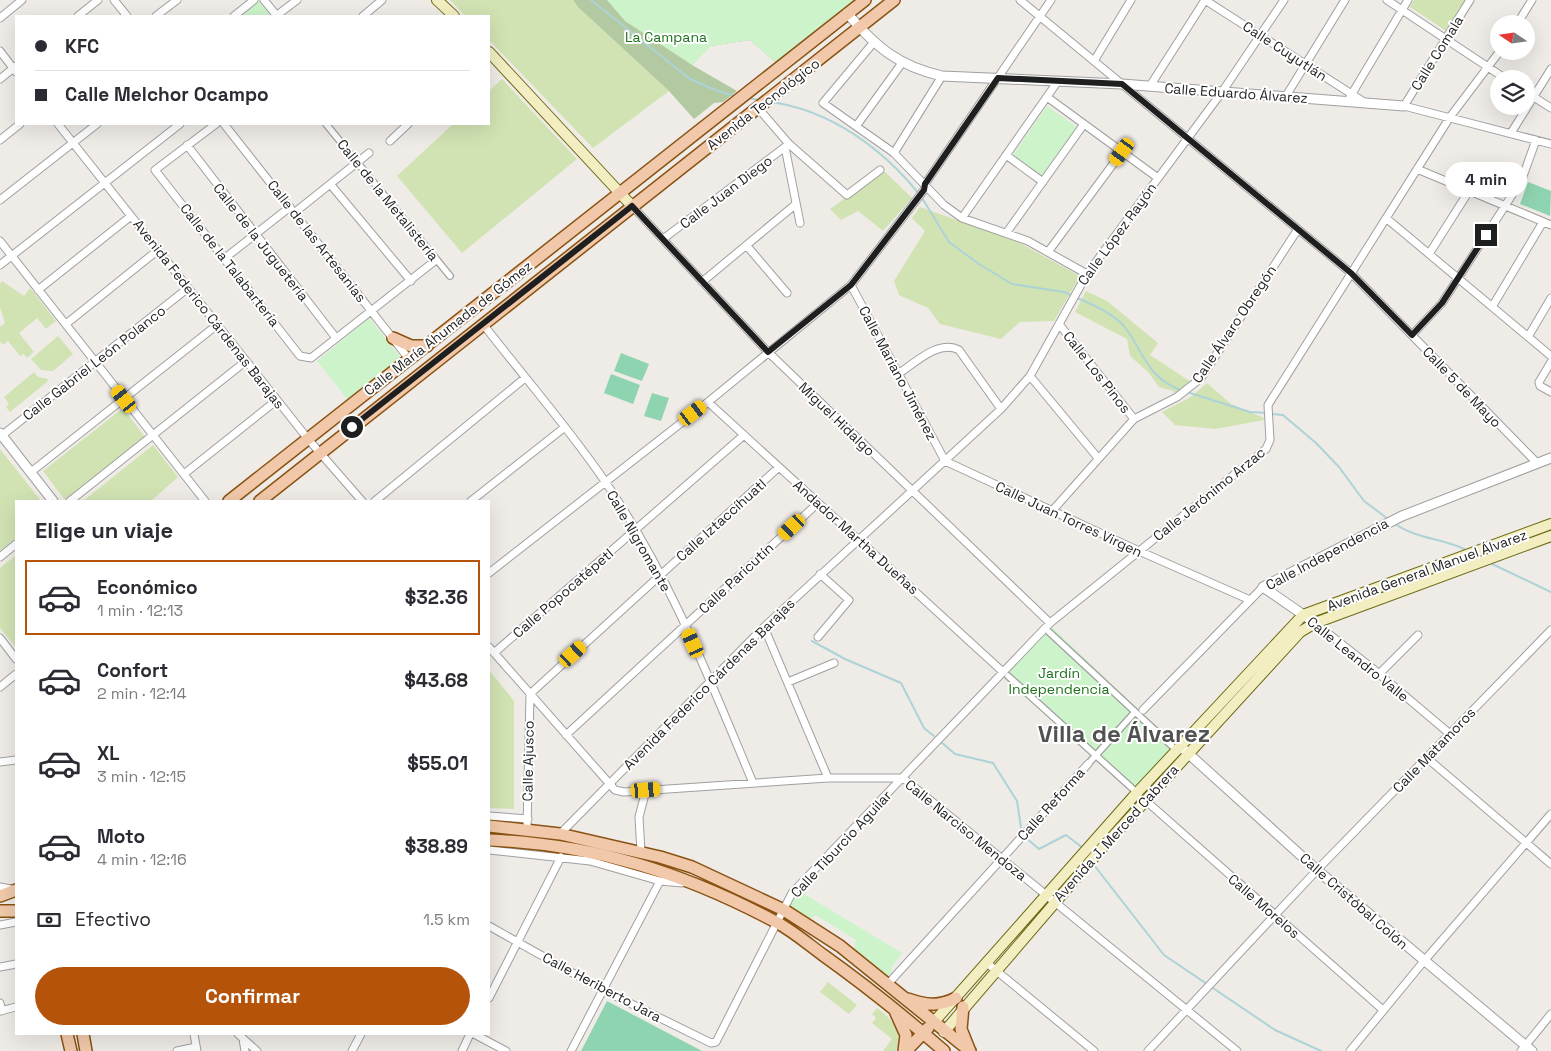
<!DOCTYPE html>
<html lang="es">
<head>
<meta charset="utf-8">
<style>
	:root { --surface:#fff; --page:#f2f2f3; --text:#2b2b33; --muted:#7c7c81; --line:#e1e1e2; --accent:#b45309 }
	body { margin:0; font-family:"Space Grotesk",sans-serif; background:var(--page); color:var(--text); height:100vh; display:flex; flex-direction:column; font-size:19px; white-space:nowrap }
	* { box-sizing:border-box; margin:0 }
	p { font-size:16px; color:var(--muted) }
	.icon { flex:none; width:28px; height:28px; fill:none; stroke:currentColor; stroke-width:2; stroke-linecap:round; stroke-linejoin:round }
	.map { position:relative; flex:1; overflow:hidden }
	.side { position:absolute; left:15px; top:500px; width:475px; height:535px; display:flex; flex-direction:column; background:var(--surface); border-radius:0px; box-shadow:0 5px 20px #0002 }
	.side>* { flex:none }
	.top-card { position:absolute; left:15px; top:15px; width:475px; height:110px; border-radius:0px; box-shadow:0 5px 20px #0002; display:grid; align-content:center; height:110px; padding:0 20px; background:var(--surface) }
	.needle { width:32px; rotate:283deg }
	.fabs { position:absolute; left:1490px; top:15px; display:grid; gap:10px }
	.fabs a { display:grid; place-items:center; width:45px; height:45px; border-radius:50%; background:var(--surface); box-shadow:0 5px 20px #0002; font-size:25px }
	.end { position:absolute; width:22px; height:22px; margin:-11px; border:6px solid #1f1f1f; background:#fff; box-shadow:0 0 0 2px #fff }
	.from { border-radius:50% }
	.bubble { position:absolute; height:35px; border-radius:18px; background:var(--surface); box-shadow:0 5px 20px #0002; font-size:16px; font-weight:800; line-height:35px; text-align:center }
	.car { position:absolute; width:15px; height:30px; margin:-15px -8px; border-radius:6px; box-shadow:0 0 4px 1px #0007; background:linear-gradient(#f5c518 24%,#345 0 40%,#f5c518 0 76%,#345 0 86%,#f5c518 0) }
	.top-card b { display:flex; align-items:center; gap:18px; height:48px; font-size:19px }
	.top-card b+b { border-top:1px solid var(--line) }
	.top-card i { width:12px; height:12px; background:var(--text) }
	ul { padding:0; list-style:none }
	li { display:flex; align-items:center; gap:15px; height:75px; margin:0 10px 8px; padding:0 10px; border:2px solid transparent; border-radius:0px }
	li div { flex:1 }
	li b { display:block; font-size:19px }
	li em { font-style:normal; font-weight:800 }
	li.on { border-color:var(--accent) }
	li>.icon { width:45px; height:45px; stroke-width:1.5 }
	h2 { padding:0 20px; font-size:22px; line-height:60px }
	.pay { display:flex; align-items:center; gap:12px; height:55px; padding:0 20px; font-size:19px }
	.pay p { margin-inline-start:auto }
	.action { display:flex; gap:10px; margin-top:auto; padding:10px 20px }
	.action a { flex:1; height:58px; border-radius:30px; background:var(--accent); color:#fff; font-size:20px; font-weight:800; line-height:58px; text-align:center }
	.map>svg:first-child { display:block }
	.grass { fill:#d1e3b3 }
	.forest { fill:#b2c9a1 }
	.park { fill:#ccf3ca }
	.pitch { fill:#8fd4b0 }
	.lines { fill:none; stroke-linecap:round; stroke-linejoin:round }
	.stream { stroke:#add3d7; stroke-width:2 }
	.pedestrian-casing { stroke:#a0a0a0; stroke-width:8 }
	.minor-casing { stroke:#a0a0a0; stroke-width:9 }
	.tertiary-casing { stroke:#a0a0a0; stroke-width:11 }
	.secondary-casing { stroke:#6b6912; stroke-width:12 }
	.primary-casing { stroke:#895212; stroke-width:14 }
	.pedestrian { stroke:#fff; stroke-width:5.5 }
	.minor { stroke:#fff; stroke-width:7 }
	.tertiary { stroke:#fff; stroke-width:9 }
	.secondary { stroke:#f2eec2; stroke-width:10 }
	.primary { stroke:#f1c9aa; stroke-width:11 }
	.route { stroke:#1f1f1f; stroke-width:6 }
	.labels { text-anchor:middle; stroke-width:4; stroke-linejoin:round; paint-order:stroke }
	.park-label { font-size:14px; fill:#1d7219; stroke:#fff }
	.street-label { font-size:14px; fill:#1f1f1f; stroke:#fff }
	.town-label { font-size:24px; font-weight:bold; fill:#525252; stroke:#fff }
</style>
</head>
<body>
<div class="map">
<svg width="1551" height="1051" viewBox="0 0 1551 1051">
	<rect width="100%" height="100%" fill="#efebe7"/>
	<!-- grass -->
	<path class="grass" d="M450 0H573L578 7 669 91 593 148 489 40V16H465Z
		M1414 0H1465L1446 31 1410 7Z
		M502 79 577 159 462 253 397 176 453 124H489V91Z
		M884 171 912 198 883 231 858 211 841 220 830 209Z
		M920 207 1016 241 1080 276 1054 321 1020 322 1001 339 940 324 928 308 899 295 894 281 925 231 912 218Z
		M2 281 24 296 30 288 56 321 46 329 37 318 19 333 34 352 27 358 24 354 20 356 8 341 3 345 0 341V327L5 323 0 307V284Z
		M1086 291 1107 301 1158 343 1150 355 1191 382 1176 395 1173 391 1159 387 1148 372 1130 356 1127 339 1075 312Z
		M58 336 73 354 53 371 41 370 31 359Z
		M34 372 38 377 48 379 47 382 10 412 6 407 9 404 4 397Z
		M1207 383 1231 404 1264 418V420L1215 429 1175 425 1162 412 1191 397Z
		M123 408 145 437 65 500 43 471Z
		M153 445 178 477 151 501H83Z
		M0 449 41 501H16V538L0 551Z
		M16 555V648L0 628V568Z
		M489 670 514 701V809L489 808Z
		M828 982 857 1005 849 1014 820 992Z
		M877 1008C892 1020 905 1030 896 1051H883L892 1039 872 1023 876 1018 872 1014Z"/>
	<!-- forest -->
	<path class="forest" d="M573 0H854L775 62 750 40 710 46 692 65 737 91 723 102 714 103 694 119 669 91 578 7Z"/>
	<!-- park -->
	<path class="park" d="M259 0 271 16H240Z
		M607 0H854L775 62 750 40 711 46 692 65 625 21Z
		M1047 106 1077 127 1042 177 1013 155Z
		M369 318 401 358 349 401 317 361Z
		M1052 627 1176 745 1134 793 1002 677Z
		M799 891 902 953 891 968 892 972 888 977 854 948 856 940 816 915 810 919 791 908V900Z"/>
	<!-- pitch -->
	<path class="pitch" d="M1528 182 1551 191 1550 216 1520 204Z
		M621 353 649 364 642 381 614 371Z
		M611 374 640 385 633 404 604 393Z
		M652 393 669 398 661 421 644 416Z
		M607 1001 702 1051H581Z"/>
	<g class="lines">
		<!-- stream -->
		<path class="stream" d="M591 0 690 79 715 90 735 96
			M747 98 760 100
			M772 102C831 111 882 148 919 194
			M922 198 949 242 979 264 1012 284 1064 292 1073 296
			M1077 298C1092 304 1113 314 1124 326 1145 353 1146 378 1183 391
			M1187 392 1250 412 1267 413
			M1272 414 1283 415 1316 443 1339 467 1364 501 1388 519
			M1394 523C1415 539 1443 538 1466 550
			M1490 563 1551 592
			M812 641 845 659 901 683 924 728 934 736
			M940 741 955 754 993 763 1017 801 1022 834
			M1025 837 1039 849 1066 835 1083 848
			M1094 865 1164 955 1275 1030 1321 1051"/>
		<!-- pedestrian casing -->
		<g class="pedestrian-casing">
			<path id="pedestrian" d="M326 124 450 276
				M1049 632 1172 746
				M1008 676 1133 789
				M1088 764 1135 712"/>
		</g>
		<!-- minor casing -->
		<g class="minor-casing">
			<path id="minor" d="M114 0 127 16
				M264 0 277 16
				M1020 0 1351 273 1537 463
				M1205 0 1364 102
				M1387 0 1506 79
				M1470 0 1404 106 1551 144
				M78 16 98 0
				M156 16 177 0
				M234 16 254 0
				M276 16 297 0
				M363 16 382 0
				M0 18 22 0
				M1517 24 1532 0
				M874 42 823 103 894 153 944 205 962 218 1028 241 1087 274
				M0 51 16 72
				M1094 61 1131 0
				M0 79 16 66
				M1150 86 1205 0
				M1526 92 1551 108
				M1286 96 1345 0
				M1047 97 1158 178
				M1350 97 1408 0
				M758 108 789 144 847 195 880 170
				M58 124 308 439 362 501
				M216 124 155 170 300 356 311 358 436 260
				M224 124 409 359
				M857 125 902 63
				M1511 133 1551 69
				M0 140 20 124
				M390 141 408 124
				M187 145 336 338
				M785 147 800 223
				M894 153 942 76
				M1006 155 1043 182
				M1417 169 1551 225
				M331 185 411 281
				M0 200 97 124
				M632 206 768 352 1050 623
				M294 213 369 153
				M962 218 1058 81
				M1386 218 1551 356
				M1007 232 1084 124
				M663 239 789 144
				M0 241 205 501
				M747 246 787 293
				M1048 252 1122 152
				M1429 254 1469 191
				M225 258 290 207
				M0 265 180 124
				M702 282 796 204
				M851 285 945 461
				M38 290 131 216
				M1492 307 1543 222
				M66 324 158 250
				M483 324C523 376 567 426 604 480 668 572 710 680 753 783
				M1059 324 1134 419
				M1412 335 1442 303 1505 206 1522 179 1536 140
				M1528 337 1551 298
				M1551 362 1539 382 1540 386 1551 392
				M898 374C915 363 939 339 959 350L1001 409
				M1030 376 1098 458
				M708 402 1003 672
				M0 437 188 288
				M945 461 1139 551 1250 600
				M31 472 217 325
				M184 474 277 400
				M70 501 246 361
				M375 501 525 378
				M471 501 565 427
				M1052 511 1134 419 1177 397 1201 378 1298 229
				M0 557 16 544
				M489 573 708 402 851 285 924 190 925 184 1051 0
				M1315 623 1372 668 1450 734
				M764 627 828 778
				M818 637 849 600 820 574
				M0 638 16 659
				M489 647 615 790 624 792 828 778H903L1237 1051
				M494 653 744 435
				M1379 674 1418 635
				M788 682 834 663
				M0 687 16 674
				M1143 710 1263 587
				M566 735 818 503
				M1427 758 1551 864
				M0 762 16 760
				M1145 800 1383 1010
				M489 816 528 819
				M527 829 530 694 779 467
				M560 834 764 627 1001 409 1030 376 1087 274 1222 92 1284 0
				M489 850 590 861 660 881 682 883
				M641 852 639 817 646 790
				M0 887 16 890
				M0 925 16 922
				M489 926 603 990 711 1043 716 1042 792 893 1050 623 1266 449 1270 440 1268 405 1450 117 1500 51
				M987 963 1094 1051
				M0 967 16 964
				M887 985 1088 764
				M489 998 561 857
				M0 1003 2 1011
				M0 1011 16 1007
				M194 1034 197 1051
				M238 1034 257 1051
				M474 1034 506 1051
				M243 1039 245 1051
				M177 1051 196 1047
				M352 1051 361 1034
				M462 1051 470 1034
				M571 1051 660 881
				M1148 1051 1317 870 1551 630
				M1350 1051 1424 961 1551 814
				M1521 1051 1551 1014"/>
		</g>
		<!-- tertiary casing -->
		<g class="tertiary-casing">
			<path id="tertiary" d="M847 13C876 47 898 66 942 76L1122 84 1404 106
				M0 433 53 501
				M1315 623 1263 587 1402 516 1551 458
				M1180 746 1317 870 1532 1051"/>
		</g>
		<!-- secondary casing -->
		<g class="secondary-casing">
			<path id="secondary" d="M437 0 454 16
				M489 52 632 206
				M933 1023 1133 797 1303 615 1551 524
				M944 1032 1095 856 1300 632 1315 623 1551 536"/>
		</g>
		<!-- primary casing -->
		<g class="primary-casing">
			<path id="primary" d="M393 338 411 346H427
				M229 501 865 0
				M260 501 894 0
				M489 826 560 834 660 857 692 867 784 910 840 946 970 1051
				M489 840C594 844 684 873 776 922 793 931 808 944 823 955 865 985 905 1017 944 1051
				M0 896 16 890
				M0 911H16
				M908 999C925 1005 939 1007 956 998
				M963 1007 961 1029 969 1049
				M896 1013 906 1035 904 1051
				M67 1034 71 1051
				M83 1034 86 1051
				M906 1051 928 1028"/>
		</g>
		<!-- pedestrian -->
		<use href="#pedestrian" class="pedestrian"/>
		<!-- minor -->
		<use href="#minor" class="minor"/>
		<!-- tertiary -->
		<use href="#tertiary" class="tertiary"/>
		<!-- secondary -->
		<use href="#secondary" class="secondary"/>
		<!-- primary -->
		<use href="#primary" class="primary"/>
	</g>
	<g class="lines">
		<!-- route -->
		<path class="route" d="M352 427 632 206 768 352 851 285 924 190 925 184 998 78 1122 84 1351 273 1412 335 1442 303 1486 235"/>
	</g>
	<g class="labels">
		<!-- park labels -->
		<g class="park-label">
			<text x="666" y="42">La Campana</text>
			<text x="1059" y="678">Jardín<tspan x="1059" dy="16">Independencia</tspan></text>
		</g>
		<!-- street labels -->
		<g class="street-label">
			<text transform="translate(1285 51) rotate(33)" y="5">Calle Cuyutlán</text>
			<text transform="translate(1437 53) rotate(-58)" y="5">Calle Comala</text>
			<text transform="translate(1236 93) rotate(4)" y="5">Calle Eduardo Álvarez</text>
			<text transform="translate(763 104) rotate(-38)" y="5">Avenida Tecnológico</text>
			<text transform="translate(726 192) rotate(-37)" y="5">Calle Juan Diego</text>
			<text transform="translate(388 200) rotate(51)" y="5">Calle de la Metalistería</text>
			<text transform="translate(1117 234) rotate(-54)" y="5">Calle López Rayón</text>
			<text transform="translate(317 241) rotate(52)" y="5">Calle de las Artesanías</text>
			<text transform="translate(261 242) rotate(52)" y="5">Calle de la Juguetería</text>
			<text transform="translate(230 265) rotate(52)" y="5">Calle de la Talabartería</text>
			<text transform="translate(209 314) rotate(52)" y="5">Avenida Federico Cárdenas Barajas</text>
			<text transform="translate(1234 324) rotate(-56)" y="5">Calle Álvaro Obregón</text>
			<text transform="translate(448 328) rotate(-38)" y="5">Calle María Ahumada de Gómez</text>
			<text transform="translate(94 363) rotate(-38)" y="5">Calle Gabriel León Polanco</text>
			<text transform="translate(1097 372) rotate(52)" y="5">Calle Los Pinos</text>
			<text transform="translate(898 373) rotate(62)" y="5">Calle Mariano Jiménez</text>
			<text transform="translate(1462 387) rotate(46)" y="5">Calle 5 de Mayo</text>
			<text transform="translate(837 419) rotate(44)" y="5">Miguel Hidalgo</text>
			<text transform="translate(1209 494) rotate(-39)" y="5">Calle Jerónimo Arzac</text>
			<text transform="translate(1069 519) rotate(25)" y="5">Calle Juan Torres Virgen</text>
			<text transform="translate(721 520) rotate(-42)" y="5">Calle Iztaccíhuatl</text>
			<text transform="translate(856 537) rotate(42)" y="5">Andador Martha Dueñas</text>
			<text transform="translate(639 541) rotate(60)" y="5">Calle Nigromante</text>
			<text transform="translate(1327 554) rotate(-28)" y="5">Calle Independencia</text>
			<text transform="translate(1427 570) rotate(-20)" y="5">Avenida General Manuel Álvarez</text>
			<text transform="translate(736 578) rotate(-43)" y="5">Calle Paricutín</text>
			<text transform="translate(563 593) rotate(-41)" y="5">Calle Popocatépetl</text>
			<text transform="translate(1358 659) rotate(39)" y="5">Calle Leandro Valle</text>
			<text transform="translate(709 684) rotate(-45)" y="5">Avenida Federico Cárdenas Barajas</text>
			<text transform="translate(1434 750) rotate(-46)" y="5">Calle Matamoros</text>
			<text transform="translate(528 761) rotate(-89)" y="5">Calle Ajusco</text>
			<text transform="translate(1051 804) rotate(-48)" y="5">Calle Reforma</text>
			<text transform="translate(966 830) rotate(39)" y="5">Calle Narciso Mendoza</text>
			<text transform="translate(1116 833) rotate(-48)" y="5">Avenida J. Merced Cabrera</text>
			<text transform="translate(841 844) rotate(-47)" y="5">Calle Tiburcio Aguilar</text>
			<text transform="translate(1354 901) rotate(41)" y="5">Calle Cristóbal Colón</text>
			<text transform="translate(1264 906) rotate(41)" y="5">Calle Morelos</text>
			<text transform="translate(602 987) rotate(28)" y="5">Calle Heriberto Jara</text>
		</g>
		<!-- town labels -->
		<g class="town-label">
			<text x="1124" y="742">Villa de Álvarez</text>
		</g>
	</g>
</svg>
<div class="fabs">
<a><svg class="needle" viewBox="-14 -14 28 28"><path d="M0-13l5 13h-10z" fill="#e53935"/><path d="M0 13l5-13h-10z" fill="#7c7c81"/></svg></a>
<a><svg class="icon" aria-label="layers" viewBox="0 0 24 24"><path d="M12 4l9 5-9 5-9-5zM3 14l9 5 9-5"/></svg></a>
</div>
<i class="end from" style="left:352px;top:427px"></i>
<i class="end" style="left:1486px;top:235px"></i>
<div class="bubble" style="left:1445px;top:162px;width:82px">4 min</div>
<i class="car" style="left:1122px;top:152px;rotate:216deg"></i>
<i class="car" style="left:124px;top:399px;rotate:322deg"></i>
<i class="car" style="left:693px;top:413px;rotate:53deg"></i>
<i class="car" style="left:792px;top:527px;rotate:227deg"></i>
<i class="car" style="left:693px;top:643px;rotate:336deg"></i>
<i class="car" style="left:573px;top:654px;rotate:48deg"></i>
<i class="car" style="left:646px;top:790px;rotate:86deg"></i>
<div class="top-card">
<b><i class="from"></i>KFC</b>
<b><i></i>Calle Melchor Ocampo</b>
</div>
<section class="side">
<h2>Elige un viaje</h2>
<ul>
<li class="on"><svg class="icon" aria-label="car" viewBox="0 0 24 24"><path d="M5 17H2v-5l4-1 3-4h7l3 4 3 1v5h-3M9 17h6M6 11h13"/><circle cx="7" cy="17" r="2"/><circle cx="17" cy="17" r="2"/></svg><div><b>Económico</b><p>1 min · 12:13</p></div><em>$32.36</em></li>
<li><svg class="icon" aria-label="car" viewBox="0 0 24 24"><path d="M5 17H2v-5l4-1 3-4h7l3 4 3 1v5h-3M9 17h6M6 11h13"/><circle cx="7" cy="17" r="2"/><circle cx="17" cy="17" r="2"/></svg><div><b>Confort</b><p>2 min · 12:14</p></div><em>$43.68</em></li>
<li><svg class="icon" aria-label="car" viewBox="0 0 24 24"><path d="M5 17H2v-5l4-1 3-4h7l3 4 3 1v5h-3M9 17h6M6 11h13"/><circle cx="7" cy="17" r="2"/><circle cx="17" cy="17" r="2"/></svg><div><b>XL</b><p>3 min · 12:15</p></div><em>$55.01</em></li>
<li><svg class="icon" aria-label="car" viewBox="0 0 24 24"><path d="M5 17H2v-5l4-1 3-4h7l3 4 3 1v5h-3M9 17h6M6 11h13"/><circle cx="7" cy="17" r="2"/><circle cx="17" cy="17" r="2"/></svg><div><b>Moto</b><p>4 min · 12:16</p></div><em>$38.89</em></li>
</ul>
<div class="pay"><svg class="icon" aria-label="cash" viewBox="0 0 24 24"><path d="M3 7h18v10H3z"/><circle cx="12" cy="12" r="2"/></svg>Efectivo<p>1.5 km</p></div>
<div class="action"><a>Confirmar</a></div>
</section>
</div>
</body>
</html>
